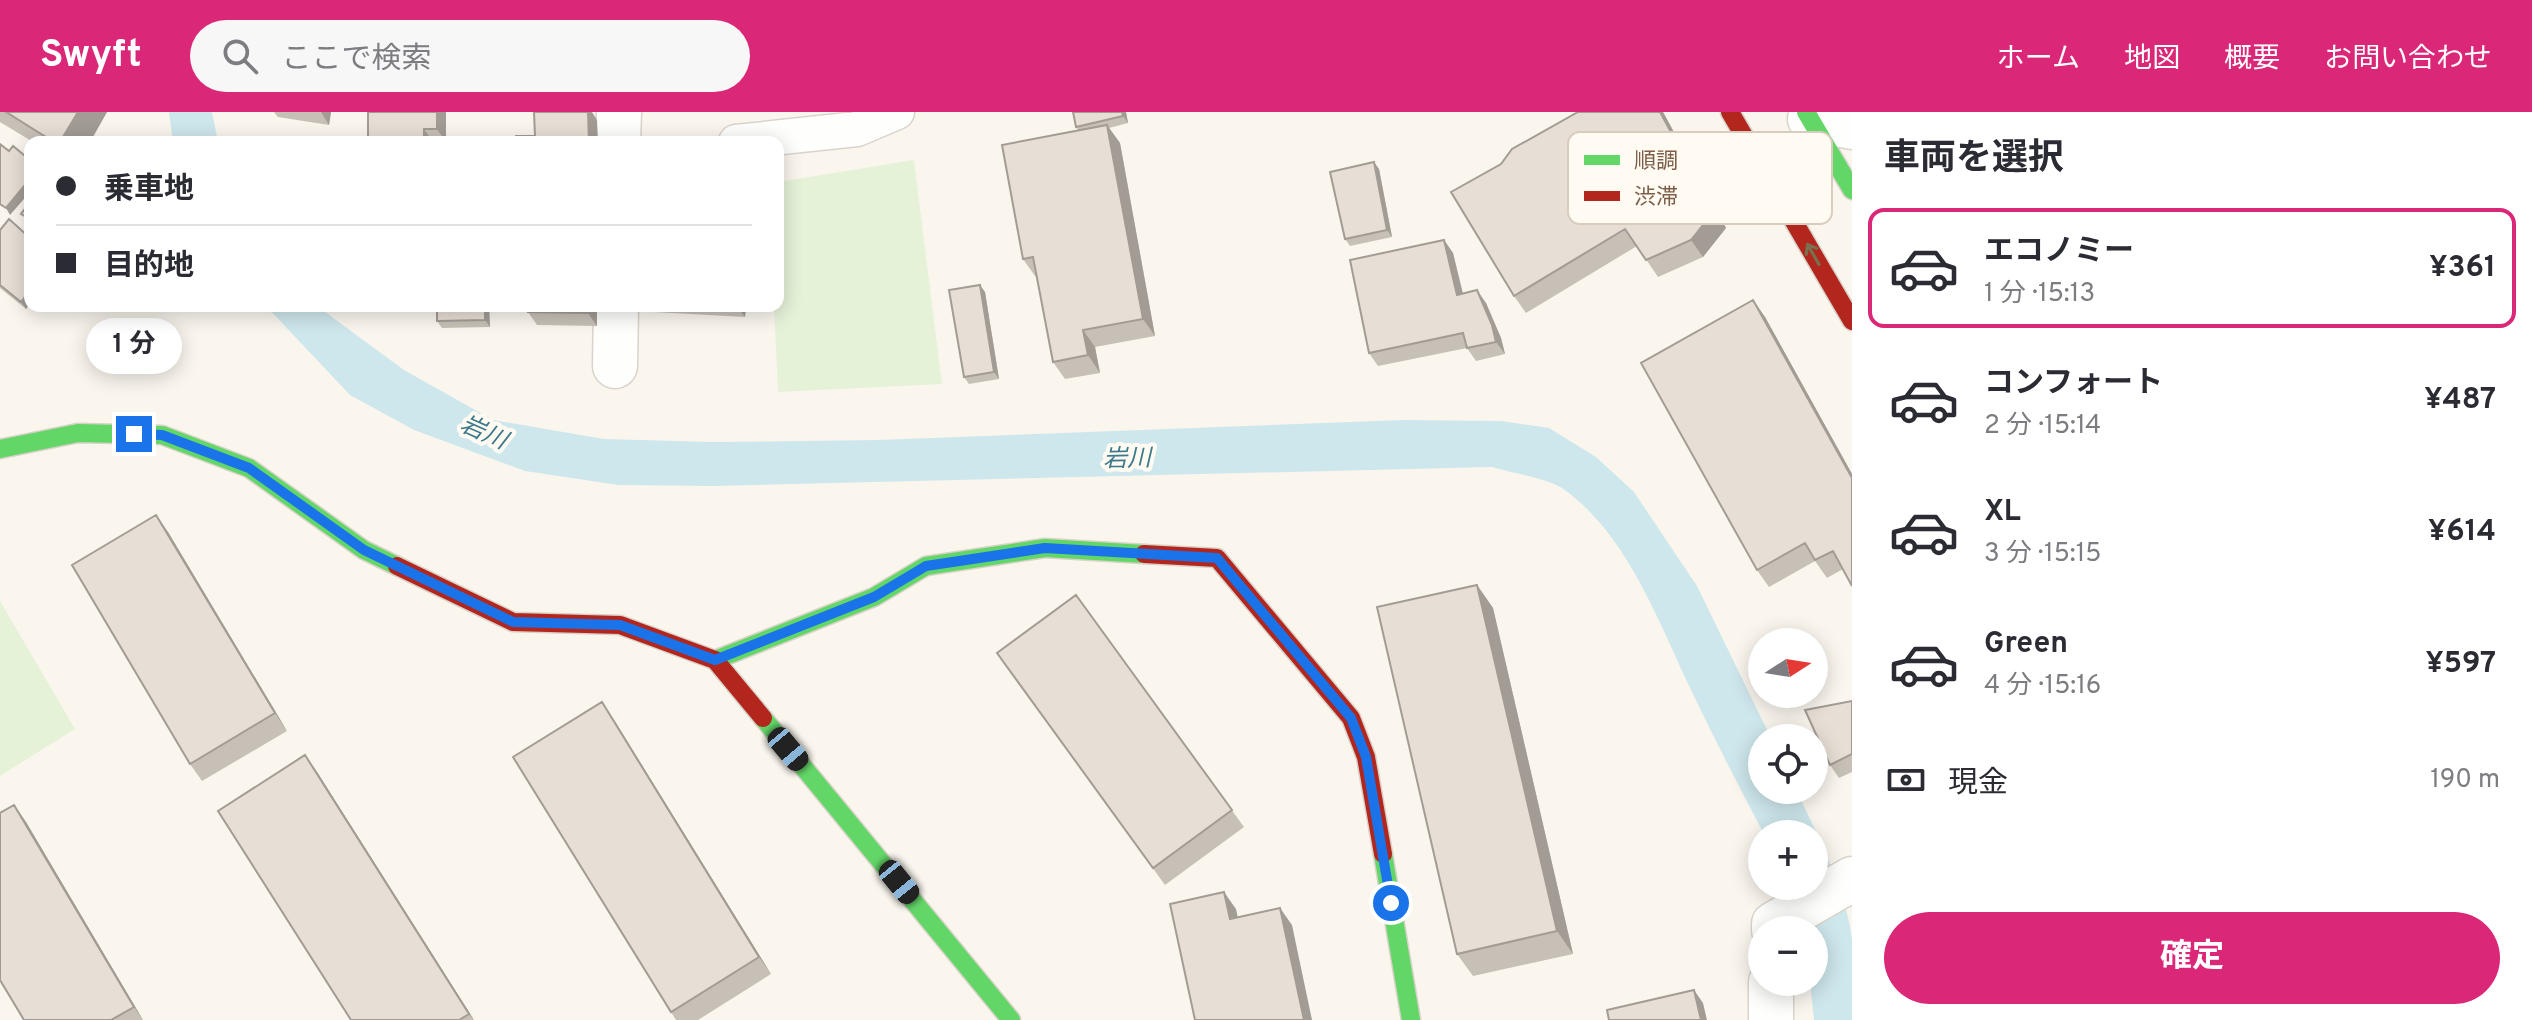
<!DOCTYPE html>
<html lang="ja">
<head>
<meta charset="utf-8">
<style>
	:root { --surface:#fff; --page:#f7f7f7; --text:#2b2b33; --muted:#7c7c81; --line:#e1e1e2; --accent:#db2777 }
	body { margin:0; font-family:Overpass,"Noto Sans JP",sans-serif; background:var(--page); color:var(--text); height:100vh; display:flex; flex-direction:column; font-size:30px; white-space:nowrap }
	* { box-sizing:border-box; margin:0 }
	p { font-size:26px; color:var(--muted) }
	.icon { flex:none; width:44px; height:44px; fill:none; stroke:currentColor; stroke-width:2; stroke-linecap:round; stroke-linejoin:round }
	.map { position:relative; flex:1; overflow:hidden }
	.side { display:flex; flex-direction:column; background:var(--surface); width:680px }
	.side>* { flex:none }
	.top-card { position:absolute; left:24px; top:24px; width:760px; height:176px; border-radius:16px; box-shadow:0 4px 20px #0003; display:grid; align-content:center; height:176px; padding:0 32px; background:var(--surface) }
	.needle { width:52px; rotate:78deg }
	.buttons { position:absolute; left:1748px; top:516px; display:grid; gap:16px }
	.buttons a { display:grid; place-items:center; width:80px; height:80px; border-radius:50%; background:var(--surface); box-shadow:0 4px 20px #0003; font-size:40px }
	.end { position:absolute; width:36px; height:36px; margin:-18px; border:10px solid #1a73e8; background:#fff; box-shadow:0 0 0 4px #fff }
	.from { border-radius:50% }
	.bubble { position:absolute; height:56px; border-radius:28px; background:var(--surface); box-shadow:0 4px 20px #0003; font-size:26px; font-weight:700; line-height:56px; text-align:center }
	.car { position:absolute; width:24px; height:48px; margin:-24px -12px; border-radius:10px; box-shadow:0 0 6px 2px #0007; background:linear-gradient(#222 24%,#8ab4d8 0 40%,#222 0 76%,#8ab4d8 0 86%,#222 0) }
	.top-card b { display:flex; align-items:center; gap:28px; height:76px; font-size:30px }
	.top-card b+b { border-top:2px solid var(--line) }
	.top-card i { width:20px; height:20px; background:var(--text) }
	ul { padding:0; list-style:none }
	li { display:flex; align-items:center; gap:24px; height:120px; margin:0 16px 12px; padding:0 16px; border:4px solid transparent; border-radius:16px }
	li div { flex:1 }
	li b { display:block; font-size:30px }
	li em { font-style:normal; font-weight:700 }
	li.current { border-color:var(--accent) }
	li>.icon { width:72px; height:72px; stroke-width:1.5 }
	h2 { padding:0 32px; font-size:36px; line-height:96px }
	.pay { display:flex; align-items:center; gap:20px; height:88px; padding:0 32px; font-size:30px }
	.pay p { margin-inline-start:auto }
	.button { display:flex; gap:16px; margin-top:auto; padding:16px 32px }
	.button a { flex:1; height:92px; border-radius:48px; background:var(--accent); color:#fff; font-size:32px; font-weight:700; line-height:92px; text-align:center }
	header { display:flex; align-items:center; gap:48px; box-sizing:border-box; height:112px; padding:0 40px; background:var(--accent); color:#fff }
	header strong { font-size:38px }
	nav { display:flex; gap:44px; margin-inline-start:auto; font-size:28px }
	.search { width:560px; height:72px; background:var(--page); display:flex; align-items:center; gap:20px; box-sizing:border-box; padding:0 28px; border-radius:44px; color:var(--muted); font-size:30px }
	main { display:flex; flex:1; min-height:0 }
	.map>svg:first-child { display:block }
	.green { fill:#e5f2d8 }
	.water { fill:#cee7ec }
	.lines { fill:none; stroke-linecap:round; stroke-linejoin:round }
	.lane-casing { stroke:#dad3cc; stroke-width:37 }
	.street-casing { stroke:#dad3cc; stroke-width:47 }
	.fast-casing { stroke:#d9d2c9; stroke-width:21 }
	.jam-casing { stroke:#d9d2c9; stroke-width:21 }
	.lane { stroke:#fefefc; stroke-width:34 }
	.street { stroke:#fefefc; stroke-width:44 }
	.fast { stroke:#63d668; stroke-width:18 }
	.jam { stroke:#b3261e; stroke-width:18 }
	.wall { fill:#c7c0b7 }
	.shaded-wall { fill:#a29c95 }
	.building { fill:#e7dfd5; stroke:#a29c95; stroke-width:2 }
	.oneway { stroke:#79714e }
	.route { stroke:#1a73e8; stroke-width:10 }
	.labels { text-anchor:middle; stroke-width:8; stroke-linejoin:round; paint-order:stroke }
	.water-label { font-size:24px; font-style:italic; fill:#3d798b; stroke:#fffbf2 }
	.key { fill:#fffbf2; stroke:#d8ccbf; stroke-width:2 }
	.key-label { font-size:22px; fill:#7d5f49 }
</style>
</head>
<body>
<header>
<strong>Swyft</strong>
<div class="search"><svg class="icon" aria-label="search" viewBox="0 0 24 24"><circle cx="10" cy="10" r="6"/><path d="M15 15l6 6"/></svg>ここで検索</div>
<nav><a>ホーム</a><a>地図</a><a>概要</a><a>お問い合わせ</a></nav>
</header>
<main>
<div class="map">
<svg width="1852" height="908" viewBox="0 0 1852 908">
	<rect width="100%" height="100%" fill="#faf6ee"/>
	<!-- green -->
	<path class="green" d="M914 48 942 272 778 280 774 194H778V70Z
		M0 489 75 617 0 664Z"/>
	<!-- water -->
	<path class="water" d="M169 0H212L218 30H173Z
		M266 194H317L404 258 493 308 604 327 713 330 878 328 1403 308 1501 309 1549 316 1596 345 1634 380 1697 474 1771 626H1762V678H1796C1816 719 1848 783 1852 828 1852 854 1852 882 1852 908H1814L1810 870H1814V818H1800L1790 774H1814V722H1764C1739 675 1715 628 1692 580 1659 511 1627 421 1562 376 1547 366 1511 361 1492 355L714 374 618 373 525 359 414 318 350 283Z"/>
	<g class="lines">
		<!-- lane casing -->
		<g class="lane-casing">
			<path id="lane" d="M736 30 857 17 897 0"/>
		</g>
		<!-- street casing -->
		<g class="street-casing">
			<path id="street" d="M1810 7 1852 15
				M618 30 619 0
				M615 254 616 194
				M1774 818V812L1852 767
				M1771 870V908"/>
		</g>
		<!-- fast casing -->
		<g class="fast-casing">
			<path id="fast" d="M1806 0 1852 78
				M0 337 78 321 162 323 249 356 364 438 397 454
				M715 548 874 485 926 454 1045 436 1144 442
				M763 606 1011 908
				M1383 742 1411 908"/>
		</g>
		<!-- jam casing -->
		<g class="jam-casing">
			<path id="jam" d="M1730 0 1852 209
				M1144 442 1217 446 1351 606 1366 645 1383 742
				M397 454 513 510 620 513 715 548 763 606"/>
		</g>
		<!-- lane -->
		<use href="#lane" class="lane"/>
		<!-- street -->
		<use href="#street" class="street"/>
		<!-- fast -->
		<use href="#fast" class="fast"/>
		<!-- jam -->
		<use href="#jam" class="jam"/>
	</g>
	<!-- wall -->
	<path class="wall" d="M0 0H107L90 30H33L0 10Z
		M274 0H331L329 13 278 5Z
		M368 0H446V30H368Z
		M1126 0 1128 11 1109 16 1120 31 1155 224 1095 235 1100 261 1065 267 1053 250 1037 164H1035L1023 147 1079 19 1076 15Z
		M1578 0H1663L1726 116 1703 145 1658 165 1637 134 1526 201 1514 184 1501 52Z
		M1379 57 1392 125 1350 134 1345 127Z
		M0 118 30 126V191L26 197 0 176Z
		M1444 128 1453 141 1463 181 1486 191 1501 226 1505 242 1476 249 1467 236 1378 254 1369 241Z
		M985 180 999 267 969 272 964 265Z
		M1753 188 1765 205 1852 362V474L1843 457 1827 466 1815 449 1769 475 1757 458Z
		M489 194 490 215 442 216 437 209Z
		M597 194V214L537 213 528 200Z
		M649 194H746L745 205 654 200Z
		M168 420 287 619 202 669 190 652Z
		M1477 473 1493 496 1573 842 1473 864 1457 842Z
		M1076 483 1244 715 1165 773 997 541Z
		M1852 589V660L1839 666 1830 653Z
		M614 608 771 862 698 908H676L671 900Z
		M317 660 474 908H351Z
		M14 693 26 710 143 908H24Z"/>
	<!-- shaded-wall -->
	<path class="shaded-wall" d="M78 0H107L90 30H60Z
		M321 0H331L329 13Z
		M437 0H446V30L437 17Z
		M588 0H592L597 8 598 30H589Z
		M1122 0H1126L1128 11 1123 4Z
		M1660 0H1663L1726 116 1703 145 1691 128Z
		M1107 13 1120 31 1155 224 1143 207Z
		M424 17 433 30H424Z
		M1374 50 1379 57 1392 125 1387 118Z
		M30 67V80L10 103 6 96Z
		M1444 128 1453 141 1466 196 1457 183Z
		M980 173 985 180 999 267 994 260Z
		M30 178V191L26 197 21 190Z
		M1477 178 1486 191 1501 226 1505 242 1496 230Z
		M1753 188 1765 205 1852 362V366Z
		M485 194H489L490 215 485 208Z
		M588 194H597V214L588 201Z
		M737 194H746L745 205Z
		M1083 218 1095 235 1100 261 1088 243Z
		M156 403 168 420 287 619 275 601Z
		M1477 473 1493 496 1573 842 1557 819Z
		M602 590 614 608 771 862 759 845Z
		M305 643 317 660 474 908 469 902Z
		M14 693 26 710 143 908 134 895Z
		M1224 780 1236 797 1242 825 1230 807Z
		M1280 796 1292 813 1312 908H1304Z
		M1694 878 1703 891 1707 908H1701Z"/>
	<!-- building -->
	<path class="building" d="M6 0H78L60 30H54Z
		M368 0H437V17H424V30H368Z
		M534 0H588L589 30H516V24H535Z
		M1073 0H1122L1123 4 1076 15Z
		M1578 0H1660L1714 99 1691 128 1646 148 1625 117 1514 184 1451 80 1501 52 1512 37Z
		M1107 13 1143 207 1083 218 1088 243 1053 250 1033 145 1023 147 1002 33Z
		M0 32 9 39 13 34 30 48V67L6 96 0 92Z
		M1374 50 1387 118 1345 127 1330 60Z
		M30 90V107L21 102Z
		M9 107 30 126V178L21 190 0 173V118Z
		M1444 128 1457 183 1477 178 1492 213 1496 230 1467 236 1463 221 1369 241 1350 148Z
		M980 173 994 260 964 265 949 178Z
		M1753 188 1852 366V474L1833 439 1815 448 1805 431 1757 458 1641 251Z
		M437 194H485V208L437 209Z
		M528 194H588V201L528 200Z
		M156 403 275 601 190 652 72 453Z
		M1477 473 1557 819 1457 842 1377 495Z
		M1076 483 1232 698 1153 756 997 541Z
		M1852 589V642L1830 653 1805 598Z
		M602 590 759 845 671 900 513 645Z
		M305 643 469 902 459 908H351L218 699Z
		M14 693 134 895 111 908H24L0 868V701Z
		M1224 780 1230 807 1280 796 1304 908H1195L1170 792Z
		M1694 878 1701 908H1609L1607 898Z"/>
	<!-- one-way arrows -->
	<defs><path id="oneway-shaft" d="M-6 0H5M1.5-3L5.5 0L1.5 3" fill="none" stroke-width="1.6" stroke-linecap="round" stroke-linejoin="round" transform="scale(2)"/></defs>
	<use class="oneway" href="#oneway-shaft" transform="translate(1813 142) rotate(-120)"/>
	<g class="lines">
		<!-- route -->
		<path class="route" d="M134 322 162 323 249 356 364 438 513 510 620 513 715 548 874 485 926 454 1045 436 1217 446 1351 606 1366 645 1391 791"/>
	</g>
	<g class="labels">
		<!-- water labels -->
		<g class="water-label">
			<text transform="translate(484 320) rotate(24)" y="8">岩川</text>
			<text transform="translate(1127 346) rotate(-1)" y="8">岩川</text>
		</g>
	</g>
	<!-- legend -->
	<rect x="1568" y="20" width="264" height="92" rx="12" class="key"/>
	<rect x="1584" y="43" width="36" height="10" fill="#63d668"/>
	<rect x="1584" y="79" width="36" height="10" fill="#b3261e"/>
	<g class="key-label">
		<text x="1634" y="56">順調</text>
		<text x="1634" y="92">渋滞</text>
	</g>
</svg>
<div class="buttons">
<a><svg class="needle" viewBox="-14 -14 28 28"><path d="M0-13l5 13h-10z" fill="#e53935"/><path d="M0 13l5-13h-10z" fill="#7c7c81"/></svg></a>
<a><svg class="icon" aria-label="locate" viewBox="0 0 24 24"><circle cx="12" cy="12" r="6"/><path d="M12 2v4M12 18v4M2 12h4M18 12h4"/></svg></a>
<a>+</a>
<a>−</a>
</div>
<i class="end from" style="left:1391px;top:791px"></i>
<i class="end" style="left:134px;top:322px"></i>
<div class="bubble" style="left:86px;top:206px;width:96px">1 分</div>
<i class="car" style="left:788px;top:637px;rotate:140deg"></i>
<i class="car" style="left:899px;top:770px;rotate:141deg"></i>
<div class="top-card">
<b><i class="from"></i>乗車地</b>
<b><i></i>目的地</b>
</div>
</div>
<section class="side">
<h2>車両を選択</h2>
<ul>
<li class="current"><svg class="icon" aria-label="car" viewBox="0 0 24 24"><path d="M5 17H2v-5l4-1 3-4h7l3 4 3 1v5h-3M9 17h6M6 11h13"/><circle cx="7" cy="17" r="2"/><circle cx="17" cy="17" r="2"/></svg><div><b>エコノミー</b><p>1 分 · 15:13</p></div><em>¥361</em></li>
<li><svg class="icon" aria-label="car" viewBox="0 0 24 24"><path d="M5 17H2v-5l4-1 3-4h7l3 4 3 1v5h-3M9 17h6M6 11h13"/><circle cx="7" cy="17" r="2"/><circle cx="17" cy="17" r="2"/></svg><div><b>コンフォート</b><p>2 分 · 15:14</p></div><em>¥487</em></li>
<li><svg class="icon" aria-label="car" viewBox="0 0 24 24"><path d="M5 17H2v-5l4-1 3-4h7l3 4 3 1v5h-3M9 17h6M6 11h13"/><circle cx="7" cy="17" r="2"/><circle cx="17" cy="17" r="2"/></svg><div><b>XL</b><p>3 分 · 15:15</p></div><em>¥614</em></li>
<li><svg class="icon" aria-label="car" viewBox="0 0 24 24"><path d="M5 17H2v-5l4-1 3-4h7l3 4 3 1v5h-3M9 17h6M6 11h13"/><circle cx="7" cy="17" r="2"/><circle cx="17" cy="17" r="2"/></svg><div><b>Green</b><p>4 分 · 15:16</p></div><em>¥597</em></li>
</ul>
<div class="pay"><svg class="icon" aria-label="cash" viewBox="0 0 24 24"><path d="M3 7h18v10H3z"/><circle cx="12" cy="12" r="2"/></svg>現金<p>190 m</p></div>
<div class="button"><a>確定</a></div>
</section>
</main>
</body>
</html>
